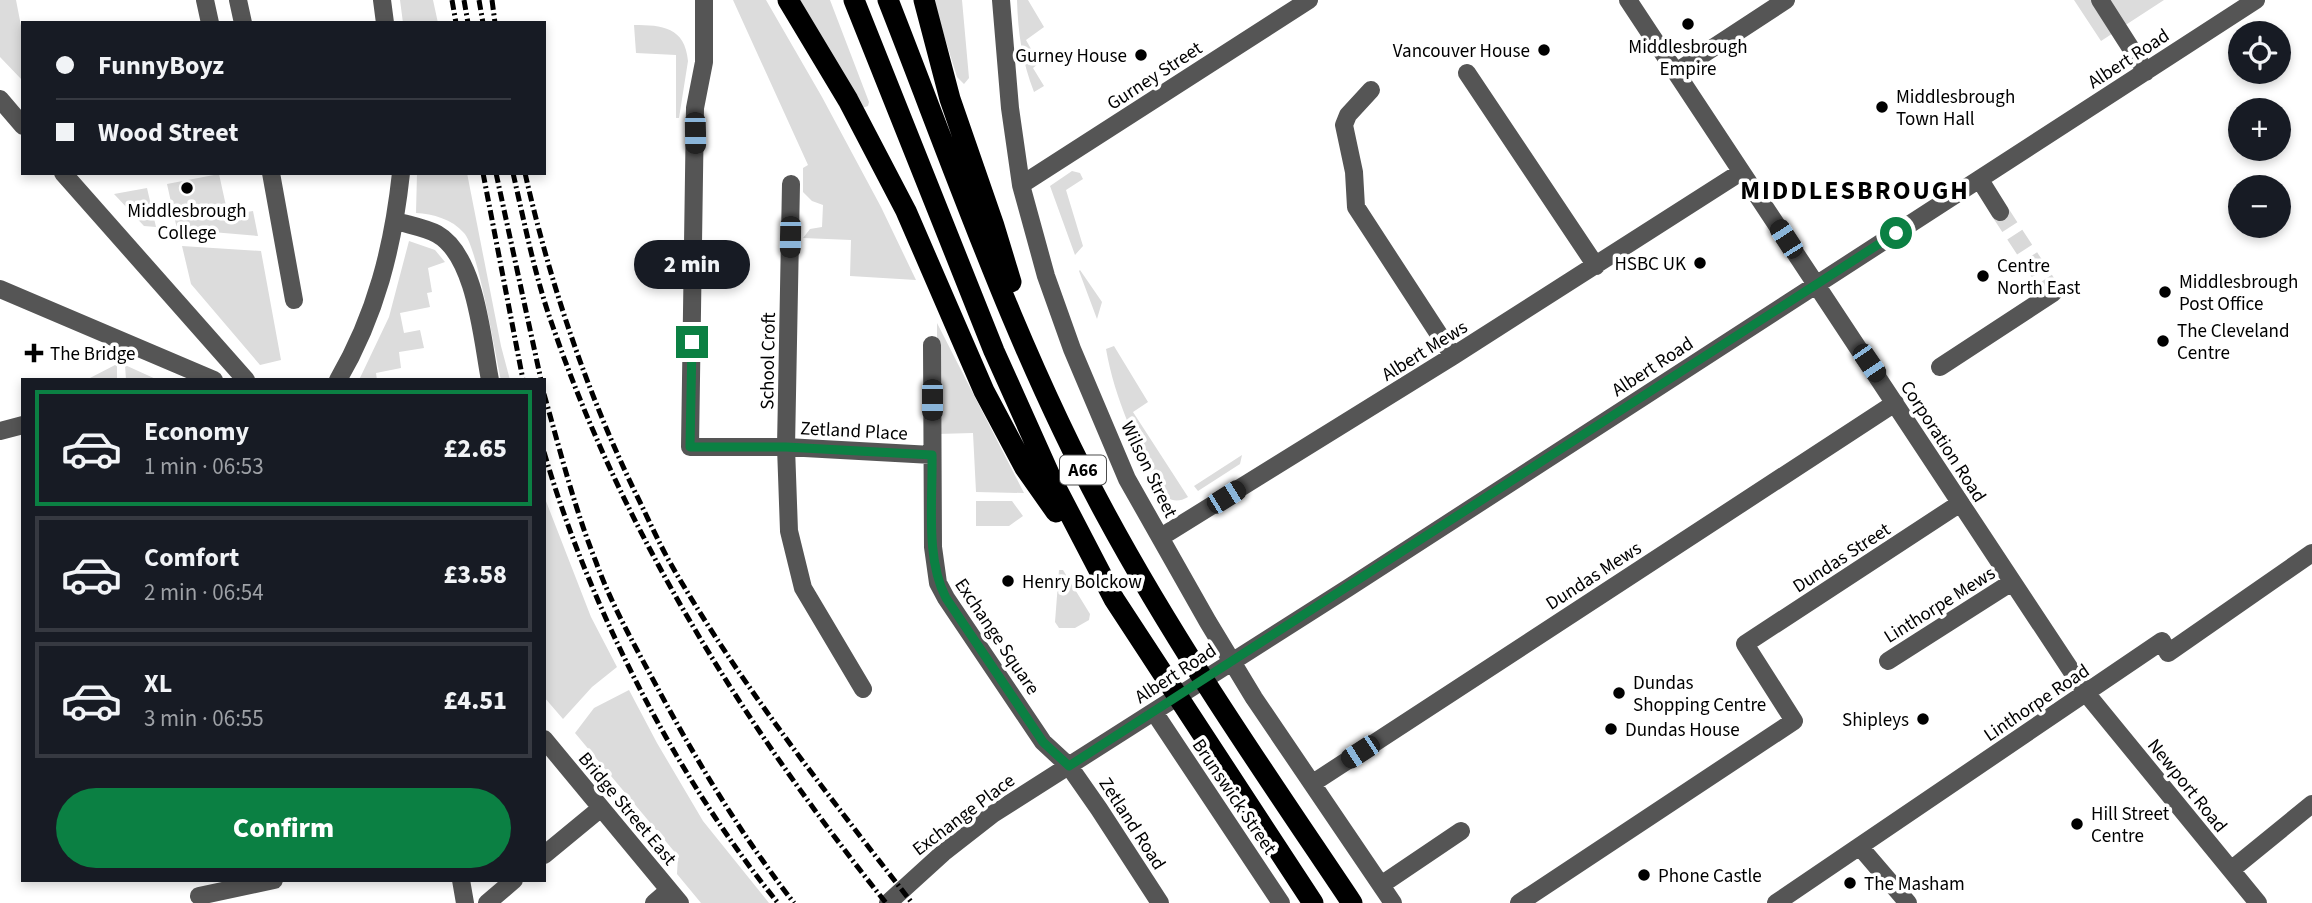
<!DOCTYPE html>
<html lang="en">
<head>
<meta charset="utf-8">
<style>
	:root { --surface:#171b24; --page:#242831; --text:#f1f3f6; --muted:#9ea1a6; --line:#363941; --accent:#0b8043 }
	body { margin:0; font-family:"Source Sans 3",sans-serif; background:var(--page); color:var(--text); height:100vh; display:flex; flex-direction:column; font-size:26px; white-space:nowrap }
	* { box-sizing:border-box; margin:0 }
	p { font-size:23px; color:var(--muted) }
	.icon { flex:none; width:38px; height:38px; fill:none; stroke:currentColor; stroke-width:2; stroke-linecap:round; stroke-linejoin:round }
	.map { position:relative; flex:1; overflow:hidden }
	.panel { position:absolute; left:21px; top:378px; width:525px; height:504px; display:flex; flex-direction:column; background:var(--surface); border-radius:0px; box-shadow:0 4px 10px #0003 }
	.panel>* { flex:none }
	.top-card { position:absolute; left:21px; top:21px; width:525px; height:154px; border-radius:0px; box-shadow:0 4px 10px #0003; display:grid; align-content:center; height:154px; padding:0 35px; background:var(--surface) }
	.controls { position:absolute; left:2228px; top:21px; display:grid; gap:14px }
	.controls a { display:grid; place-items:center; width:63px; height:63px; border-radius:50%; background:var(--surface); box-shadow:0 4px 10px #0003; font-size:35px }
	.end { position:absolute; width:32px; height:32px; margin:-16px; border:9px solid #0b8043; background:#fff; box-shadow:0 0 0 4px #fff }
	.from { border-radius:50% }
	.bubble { position:absolute; height:49px; border-radius:24px; background:var(--surface); box-shadow:0 4px 10px #0003; font-size:23px; font-weight:800; line-height:49px; text-align:center }
	.car { position:absolute; width:21px; height:42px; margin:-21px -10px; border-radius:9px; box-shadow:0 0 5px 2px #0007; background:linear-gradient(#222 24%,#8ab4d8 0 40%,#222 0 76%,#8ab4d8 0 86%,#222 0) }
	.top-card b { display:flex; align-items:center; gap:24px; height:66px; font-size:26px }
	.top-card b+b { border-top:2px solid var(--line) }
	.top-card i { width:18px; height:18px; background:var(--text) }
	ul { padding:12px 0 0; list-style:none }
	li { display:flex; align-items:center; gap:21px; height:116px; margin:0 14px 10px; padding:0 21px; border:4px solid var(--line); border-radius:0px }
	li div { flex:1 }
	li b { display:block; font-size:26px }
	li em { font-style:normal; font-weight:800 }
	li.active { border-color:var(--accent) }
	li>.icon { width:63px; height:63px; stroke-width:1.5 }
	.primary-button { display:flex; gap:14px; margin-top:auto; padding:14px 35px }
	.primary-button a { flex:1; height:80px; border-radius:42px; background:var(--accent); color:#fff; font-size:28px; font-weight:800; line-height:80px; text-align:center }
	.map>svg:first-child { display:block }
	.green { fill:#dcdcdc }
	.lines { fill:none; stroke-linecap:round; stroke-linejoin:round }
	.minor-tunnel { stroke:#d9d9d9; stroke-width:18; stroke-dasharray:18 9; stroke-linecap:butt }
	.minor { stroke:#555; stroke-width:18 }
	.highway { stroke:#000; stroke-width:21 }
	.rail { stroke:#000; stroke-width:5; stroke-dasharray:10 3.5 2 3.5; stroke-linecap:butt }
	.route { stroke:#0b8043; stroke-width:9 }
	.poi-dot { fill:#000; stroke:#fff; stroke-width:2.5 }
	.labels { text-anchor:middle; stroke-width:7; stroke-linejoin:round; paint-order:stroke }
	.shield { fill:#fff; stroke:#4c4c4c; stroke-width:2 }
	.shield-label { font-size:18px; font-weight:bold; fill:#000 }
	.poi-label { font-size:19px; fill:#000; stroke:#fff; text-anchor:start }
	.street-label { font-size:19px; fill:#000; stroke:#fff }
	.district-label { font-size:26px; font-weight:bold; letter-spacing:2px; fill:#000; stroke:#fff }
</style>
</head>
<body>
<div class="map">
<svg width="2312" height="903" viewBox="0 0 2312 903">
	<rect width="100%" height="100%" fill="#fff"/>
	<!-- green -->
	<path class="green" d="M0 0H16L23 36V81L0 57Z
		M400 0H433L438 23H403Z
		M733 0H766L822 97 881 207 916 280 850 276 851 240 803 238 810 229 822 227 823 205 812 201 803 192V168L808 165Z
		M800 0H830L869 102 868 106 862 108Z
		M933 0H962L969 78 964 84 957 77Z
		M1017 0H1028L1044 27 1026 40 1039 63 1033 68 1044 86 1034 92C1022 61 1018 33 1017 0Z
		M2074 0H2164L2101 41Z
		M634 25C662 25 685 27 688 61L679 118H676V55L636 53Z
		M1072 171 1080 173 1083 179 1066 190 1083 246 1075 255 1050 186Z
		M417 173H467L501 346 510 380H501C495 354 478 248 464 233 452 219 433 214 416 213Z
		M219 174 228 215 253 211 258 236 177 229 167 184Z
		M147 188 156 227 144 226 114 194Z
		M409 241 435 250 445 262 428 268 432 292 427 293 430 307 400 313 404 333 420 330 424 348 399 352 401 368 376 373 377 380H359L389 317Z
		M182 246 261 251 281 360 260 365 191 284Z
		M1080 270 1102 302 1097 319 1079 271Z
		M937 323 1024 493 976 492 973 433 937 434Z
		M1114 346 1148 402 1133 412 1188 497C1176 504 1167 500 1159 489 1136 443 1115 400 1106 349Z
		M117 364V380H86L88 379Z
		M125 365 158 380H126Z
		M1242 455 1240 464 1198 491 1194 486Z
		M544 496 591 617 617 667 592 687 563 719 544 697Z
		M976 501H1012L1023 516 1009 526H976Z
		M1059 570H1063L1090 614 1089 620 1075 628H1059L1055 622Z
		M629 690 657 743 703 821 769 903H701L677 874 678 856 575 733 594 708Z"/>
	<g class="lines">
		<!-- minor-tunnel -->
		<path class="minor-tunnel" d="M2000 212 2053 293"/>
		<!-- minor -->
		<path class="minor" d="M205 0 210 23
			M238 0 243 23
			M382 0 385 23
			M704 0V62L695 108 690 447H786L932 455
			M1001 0 1010 108 1021 185 1046 276 1072 349 1127 479 1208 622 1254 698 1393 903
			M1628 0 2086 693 2258 903
			M2100 0 2146 72
			M1676 72 1786 0
			M1467 73 1596 266
			M1371 90 1348 115 1344 125 1354 172 1356 207 1453 356
			M0 99 23 126
			M63 173 246 380
			M271 173 294 300
			M1980 180 2000 212
			M791 184 786 447 789 531 803 588 863 689
			M1021 185 1309 0
			M396 221C409 225 426 228 437 234 476 256 482 339 490 380
			M0 289 214 380
			M932 345 933 547 938 583 946 598 1043 742 1069 766 1099 809 1160 903
			M1940 367 2053 293
			M338 380C376 315 393 247 401 173
			M0 431 23 425
			M1161 537 1453 356 1741 172
			M1888 661 2012 582
			M1154 712 1281 903
			M544 739 680 903
			M1313 783 1895 403
			M1860 847 1908 903
			M544 855 601 808
			M2231 870 2312 804
			M461 880 465 903
			M1381 885 1461 831
			M199 896 274 880
			M487 903 514 880
			M654 903 669 890
			M888 903 943 853 993 814 1348 588 2256 0
			M1519 903 1794 721 1745 644 1959 504
			M1776 903 2162 641 2168 653 2312 553"/>
		<!-- highway -->
		<path class="highway" d="M788 0 848 100 906 211 984 391 1025 468 1056 512
			M854 0 994 351 1051 478 1114 599 1313 903
			M888 0C956 173 1017 351 1106 515 1179 650 1267 776 1352 903
			M924 0 950 99 994 226 1011 282"/>
		<!-- rail -->
		<path class="rail" d="M452 0 456 23
			M464 0 468 23
			M479 0 483 23
			M492 0 495 23
			M483 173 523 380
			M496 173 541 380
			M513 173C525 225 535 277 553 327 626 539 747 729 886 903
			M525 173C550 283 586 390 635 492 646 514 656 537 668 559 737 681 826 792 912 903
			M544 394C560 450 574 507 596 562 612 606 635 646 657 687 697 762 742 836 794 903
			M544 452C589 606 676 778 778 903"/>
	</g>
	<g class="lines">
		<!-- route -->
		<path class="route" d="M692 342 690 447H786L932 455C933 500 925 558 946 598L1043 742 1069 766 1896 233"/>
	</g>
	<!-- markers -->
	<g class="poi-dot">
		<circle cx="1688" cy="24" r="7"/>
		<circle cx="1544" cy="50" r="7"/>
		<circle cx="1141" cy="55" r="7"/>
		<circle cx="1882" cy="107" r="7"/>
		<circle cx="187" cy="188" r="7"/>
		<circle cx="1700" cy="263" r="7"/>
		<circle cx="1983" cy="276" r="7"/>
		<circle cx="2165" cy="292" r="7"/>
		<circle cx="2163" cy="341" r="7"/>
		<path d="M30.5 342.5h7v7h7v7h-7v7h-7v-7h-7v-7h7z"/>
		<circle cx="1008" cy="581" r="7"/>
		<circle cx="1619" cy="693" r="7"/>
		<circle cx="1923" cy="719" r="7"/>
		<circle cx="1611" cy="729" r="7"/>
		<circle cx="2077" cy="824" r="7"/>
		<circle cx="1644" cy="875" r="7"/>
		<circle cx="1850" cy="883" r="7"/>
	</g>
	<g class="labels">
		<!-- shield labels -->
		<rect class="shield" x="1060" y="455.5" width="46" height="29" rx="5"/>
		<g class="shield-label">
			<text x="1083" y="476">A66</text>
		</g>
		<!-- poi labels -->
		<g class="poi-label">
			<text x="1688" y="53" text-anchor="middle">Middlesbrough<tspan x="1688" dy="22">Empire</tspan></text>
			<text x="1530" y="57" text-anchor="end">Vancouver House</text>
			<text x="1127" y="62" text-anchor="end">Gurney House</text>
			<text x="1896" y="103">Middlesbrough<tspan x="1896" dy="22">Town Hall</tspan></text>
			<text x="187" y="217" text-anchor="middle">Middlesbrough<tspan x="187" dy="22">College</tspan></text>
			<text x="1686" y="270" text-anchor="end">HSBC UK</text>
			<text x="1997" y="272">Centre<tspan x="1997" dy="22">North East</tspan></text>
			<text x="2179" y="288">Middlesbrough<tspan x="2179" dy="22">Post Office</tspan></text>
			<text x="2177" y="337">The Cleveland<tspan x="2177" dy="22">Centre</tspan></text>
			<text x="50" y="360">The Bridge</text>
			<text x="1022" y="588">Henry Bolckow</text>
			<text x="1633" y="689">Dundas<tspan x="1633" dy="22">Shopping Centre</tspan></text>
			<text x="1909" y="726" text-anchor="end">Shipleys</text>
			<text x="1625" y="736">Dundas House</text>
			<text x="2091" y="820">Hill Street<tspan x="2091" dy="22">Centre</tspan></text>
			<text x="1658" y="882">Phone Castle</text>
			<text x="1864" y="890">The Masham</text>
		</g>
		<!-- street labels -->
		<g class="street-label">
			<text transform="translate(2128 58) rotate(-33)" y="7">Albert Road</text>
			<text transform="translate(1154 75) rotate(-33)" y="7">Gurney Street</text>
			<text transform="translate(1424 350) rotate(-32)" y="7">Albert Mews</text>
			<text transform="translate(767 361) rotate(-89)" y="7">School Croft</text>
			<text transform="translate(1652 366) rotate(-33)" y="7">Albert Road</text>
			<text transform="translate(854 430) rotate(3)" y="7">Zetland Place</text>
			<text transform="translate(1944 441) rotate(57)" y="7">Corporation Road</text>
			<text transform="translate(1150 469) rotate(64)" y="7">Wilson Street</text>
			<text transform="translate(1841 557) rotate(-33)" y="7">Dundas Street</text>
			<text transform="translate(1593 575) rotate(-33)" y="7">Dundas Mews</text>
			<text transform="translate(1939 604) rotate(-32)" y="7">Linthorpe Mews</text>
			<text transform="translate(998 636) rotate(56)" y="7">Exchange Square</text>
			<text transform="translate(1175 673) rotate(-33)" y="7">Albert Road</text>
			<text transform="translate(2036 702) rotate(-34)" y="7">Linthorpe Road</text>
			<text transform="translate(2188 785) rotate(51)" y="7">Newport Road</text>
			<text transform="translate(1235 796) rotate(56)" y="7">Brunswick Street</text>
			<text transform="translate(628 808) rotate(50)" y="7">Bridge Street East</text>
			<text transform="translate(963 814) rotate(-37)" y="7">Exchange Place</text>
			<text transform="translate(1133 823) rotate(57)" y="7">Zetland Road</text>
		</g>
		<!-- district labels -->
		<g class="district-label">
			<text x="1855" y="199">MIDDLESBROUGH</text>
		</g>
	</g>
</svg>
<div class="controls">
<a><svg class="icon" aria-label="locate" viewBox="0 0 24 24"><circle cx="12" cy="12" r="6"/><path d="M12 2v4M12 18v4M2 12h4M18 12h4"/></svg></a>
<a>+</a>
<a>−</a>
</div>
<i class="end from" style="left:1896px;top:233px"></i>
<i class="end" style="left:692px;top:342px"></i>
<div class="bubble" style="left:634px;top:240px;width:116px">2 min</div>
<i class="car" style="left:695px;top:133px;rotate:179deg"></i>
<i class="car" style="left:790px;top:237px;rotate:181deg"></i>
<i class="car" style="left:1786px;top:239px;rotate:327deg"></i>
<i class="car" style="left:1869px;top:363px;rotate:146deg"></i>
<i class="car" style="left:932px;top:400px;rotate:180deg"></i>
<i class="car" style="left:1226px;top:497px;rotate:58deg"></i>
<i class="car" style="left:1360px;top:752px;rotate:237deg"></i>
<div class="top-card">
<b><i class="from"></i>FunnyBoyz</b>
<b><i></i>Wood Street</b>
</div>
<section class="panel">
<ul>
<li class="active"><svg class="icon" aria-label="car" viewBox="0 0 24 24"><path d="M5 17H2v-5l4-1 3-4h7l3 4 3 1v5h-3M9 17h6M6 11h13"/><circle cx="7" cy="17" r="2"/><circle cx="17" cy="17" r="2"/></svg><div><b>Economy</b><p>1 min · 06:53</p></div><em>£2.65</em></li>
<li><svg class="icon" aria-label="car" viewBox="0 0 24 24"><path d="M5 17H2v-5l4-1 3-4h7l3 4 3 1v5h-3M9 17h6M6 11h13"/><circle cx="7" cy="17" r="2"/><circle cx="17" cy="17" r="2"/></svg><div><b>Comfort</b><p>2 min · 06:54</p></div><em>£3.58</em></li>
<li><svg class="icon" aria-label="car" viewBox="0 0 24 24"><path d="M5 17H2v-5l4-1 3-4h7l3 4 3 1v5h-3M9 17h6M6 11h13"/><circle cx="7" cy="17" r="2"/><circle cx="17" cy="17" r="2"/></svg><div><b>XL</b><p>3 min · 06:55</p></div><em>£4.51</em></li>
</ul>
<div class="primary-button"><a>Confirm</a></div>
</section>
</div>
</body>
</html>
